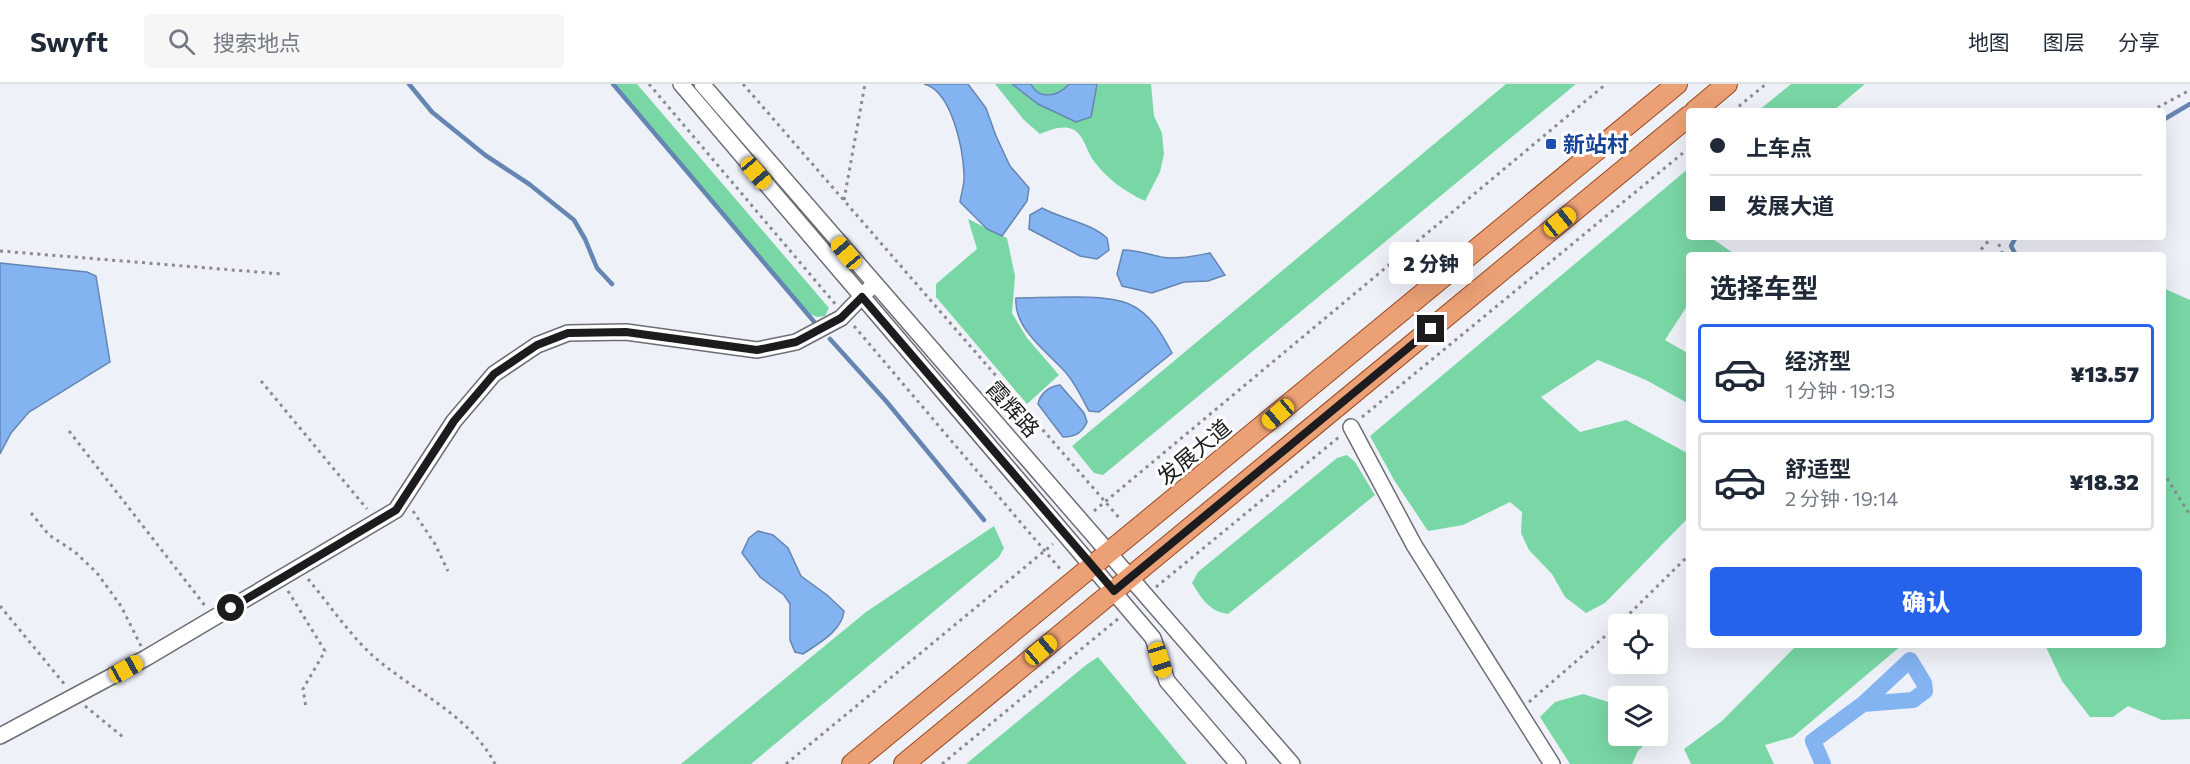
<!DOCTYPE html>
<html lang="zh">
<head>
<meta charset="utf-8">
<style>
	:root { --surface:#fff; --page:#f6f6f7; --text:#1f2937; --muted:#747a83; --line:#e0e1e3; --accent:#2563eb }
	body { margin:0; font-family:Commissioner,"Noto Sans SC",sans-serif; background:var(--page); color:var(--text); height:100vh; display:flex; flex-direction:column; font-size:22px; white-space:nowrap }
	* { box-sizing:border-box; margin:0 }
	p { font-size:20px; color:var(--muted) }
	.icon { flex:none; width:33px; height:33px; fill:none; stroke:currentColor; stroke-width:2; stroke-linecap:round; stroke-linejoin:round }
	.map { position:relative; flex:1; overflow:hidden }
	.details { position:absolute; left:1686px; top:168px; width:480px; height:396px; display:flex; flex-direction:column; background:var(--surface); border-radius:6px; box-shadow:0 6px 24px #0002 }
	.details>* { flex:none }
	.banner { position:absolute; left:1686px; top:24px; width:480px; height:132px; border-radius:6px; box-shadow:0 6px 24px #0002; display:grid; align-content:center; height:132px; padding:0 24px; background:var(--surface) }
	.tools { position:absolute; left:1608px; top:530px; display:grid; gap:12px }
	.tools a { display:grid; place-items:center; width:60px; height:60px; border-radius:6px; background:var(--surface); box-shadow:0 6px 24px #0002; font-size:30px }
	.end { position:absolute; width:27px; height:27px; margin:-14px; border:8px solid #1c1c1f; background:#fff; box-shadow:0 0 0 3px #fff }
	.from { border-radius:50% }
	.bubble { position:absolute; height:42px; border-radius:6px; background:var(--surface); box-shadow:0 6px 24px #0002; font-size:20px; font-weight:800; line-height:42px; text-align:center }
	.car { position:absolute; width:18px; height:36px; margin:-18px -9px; border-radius:8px; box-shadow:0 0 4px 2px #0007; background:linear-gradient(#f5c518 24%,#345 0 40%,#f5c518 0 76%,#345 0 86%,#f5c518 0) }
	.banner b { display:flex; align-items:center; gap:21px; height:57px; font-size:22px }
	.banner b+b { border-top:2px solid var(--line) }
	.banner i { width:15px; height:15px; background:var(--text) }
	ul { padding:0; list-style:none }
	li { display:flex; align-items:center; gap:18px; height:99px; margin:0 12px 9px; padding:0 12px; border:3px solid var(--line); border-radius:6px }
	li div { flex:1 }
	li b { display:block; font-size:22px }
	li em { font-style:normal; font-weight:800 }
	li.current { border-color:var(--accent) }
	li>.icon { width:54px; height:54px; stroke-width:1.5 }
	h2 { padding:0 24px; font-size:27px; line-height:72px }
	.action { display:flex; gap:12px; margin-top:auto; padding:12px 24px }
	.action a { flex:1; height:69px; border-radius:6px; background:var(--accent); color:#fff; font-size:24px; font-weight:800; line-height:69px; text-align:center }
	header { display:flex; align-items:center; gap:36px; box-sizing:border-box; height:84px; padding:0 30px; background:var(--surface); border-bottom:2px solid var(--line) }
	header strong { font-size:28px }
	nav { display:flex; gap:33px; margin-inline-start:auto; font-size:21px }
	.search { width:420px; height:54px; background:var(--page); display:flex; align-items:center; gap:15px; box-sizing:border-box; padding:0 21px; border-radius:6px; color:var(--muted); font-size:22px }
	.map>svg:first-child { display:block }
	.green { fill:#79d7a5 }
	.water { fill:#84b3f1; stroke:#6586b2; stroke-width:1.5 }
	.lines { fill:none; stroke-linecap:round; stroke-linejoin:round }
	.stream { stroke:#6586b2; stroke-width:4.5 }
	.canal { stroke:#84b3f1; stroke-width:16 }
	.minor-casing { stroke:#6d6e75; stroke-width:18 }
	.major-casing { stroke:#9b491c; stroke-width:22 }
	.path { stroke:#8a8b91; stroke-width:3; stroke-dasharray:3 4.5; stroke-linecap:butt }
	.minor { stroke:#fff; stroke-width:15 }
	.major { stroke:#eca076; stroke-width:20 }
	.route { stroke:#1c1c1f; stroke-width:8 }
	.transit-dot { fill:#1a4fb4; stroke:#fff; stroke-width:2 }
	.labels { text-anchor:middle; stroke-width:6; stroke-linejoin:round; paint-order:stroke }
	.transit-label { font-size:22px; font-weight:bold; fill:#164399; stroke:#fff; text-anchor:start }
	.street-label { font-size:22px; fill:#1c1c1f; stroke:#fff }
</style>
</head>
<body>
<header>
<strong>Swyft</strong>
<div class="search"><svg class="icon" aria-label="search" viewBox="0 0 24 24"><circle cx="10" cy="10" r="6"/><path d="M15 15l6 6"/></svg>搜索地点</div>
<nav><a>地图</a><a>图层</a><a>分享</a></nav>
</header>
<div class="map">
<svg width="2190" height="680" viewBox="0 0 2190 680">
	<rect width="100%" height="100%" fill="#eff1f9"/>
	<!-- green -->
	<path class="green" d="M613 0H637L829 224 825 232 817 233 805 228Z
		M995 0H1151L1154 32 1162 49 1164 70 1160 88 1145 117C1125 108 1106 94 1093 76 1086 66 1084 50 1072 45 1061 41 1051 46 1040 50L1024 36Z
		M1506 0H1576L1103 391 1094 389 1072 362Z
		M1791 0H1865L1833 27H1758Z
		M1689 84V153H1710L1736 171H1689V219L1665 256 1689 270V320L1646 296 1598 276 1541 313 1580 348 1626 336 1689 370V433L1605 519 1586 529 1565 513 1552 490 1529 466 1521 449 1522 428 1510 418 1463 441 1428 447 1394 396 1370 352Z
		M968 135 1007 154 1015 192 1012 229 1027 254 1059 291 1027 320 936 213V200L977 165Z
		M2163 204 2190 216V635L2162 636 2128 622 2113 633H2090L2062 597 2045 561H2163Z
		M1347 371 1355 378 1375 411 1228 530C1209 527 1202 515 1192 499L1198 488 1337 374Z
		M994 442 1004 464 999 473 751 680H681L866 528Z
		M1797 561H1902L1793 653 1765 661 1774 680H1691L1684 665 1722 637Z
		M1098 573 1187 680H966L1086 581Z
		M1583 610 1618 621V651H1654L1638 667 1632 680H1570L1540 633 1555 618Z"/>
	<!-- water -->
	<path class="water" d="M924 0H968L986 24 996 52 1010 82 1029 104 1027 117 1002 152 987 145 960 118C961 110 965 99 964 90 963 65 952 7 924 0Z
		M1012 0H1031C1039 17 1059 12 1069 0H1097L1091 33 1076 38 1038 20Z
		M1042 124C1064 136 1089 138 1107 154L1109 166 1097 175 1080 172 1029 145 1030 131Z
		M1123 166C1137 166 1148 170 1161 173 1178 176 1194 172 1210 169L1225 191 1208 197 1184 198 1152 209 1122 202 1117 190Z
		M0 179 87 188 96 192 110 278 29 328 11 349 0 370Z
		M1016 214C1045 214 1105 209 1129 220 1150 229 1162 250 1172 269L1099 328 1089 327C1082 314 1076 301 1067 290 1049 269 1013 245 1016 214Z
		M1060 301 1084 329 1087 338C1082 349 1075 353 1063 353L1038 320C1040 310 1049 302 1060 301Z
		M758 447 773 451 788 464 801 492 827 511 844 527C842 547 819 559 803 570L795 568 790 556V520L784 511 760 493 742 469 749 454Z"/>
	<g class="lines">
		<!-- stream -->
		<path class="stream" d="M409 0 432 28 485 71 529 100 574 136 585 155 597 184 612 200
			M613 0 816 240
			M2163 36 2190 20
			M2016 153 2011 162 2016 171
			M830 255 886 317 984 436"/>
		<!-- canal -->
		<path class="canal" d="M1823 680 1813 657 1863 620 1910 576 1924 599 1925 607 1913 616 1863 620"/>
		<!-- minor casing -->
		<g class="minor-casing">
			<path id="minor" d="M681 0 1153 554 1167 597 1238 680
				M702 0 1292 680
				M1351 343 1414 461 1552 680
				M0 652 146 574 396 426 454 337 494 290 537 261 568 249 626 248 757 266 796 258 841 234 873 201"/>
		</g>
		<!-- major casing -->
		<g class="major-casing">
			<path id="major" d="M1695 27 1727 0
				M852 680 1677 0
				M904 680 1689 32"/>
		</g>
		<!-- path -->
		<path class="path" d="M649 0 836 221
			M743 0 1121 436
			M1733 27 1766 0
			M2151 27 2190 6
			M844 116 865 0
			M1996 153 2003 171
			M0 167 282 190
			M1976 171 1992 153
			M854 242 1061 486
			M261 297 367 425
			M1362 333 1689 64
			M69 347 206 523
			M2163 388 2190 431
			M413 427 435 460 448 487
			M1094 427 1606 0
			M31 429 49 451 75 468 97 489 121 522 141 562
			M308 495C329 520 349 550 373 572 414 608 469 630 495 680
			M1156 503 1339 353
			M288 507 325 567 303 605 306 623
			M0 522 66 602
			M1619 540 1689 471
			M1529 618 1618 541
			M85 622 123 653
			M786 680 1053 460
			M942 680 1119 534"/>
		<!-- minor -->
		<use href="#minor" class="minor"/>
		<!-- major -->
		<use href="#major" class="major"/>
	</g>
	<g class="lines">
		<!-- route -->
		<path class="route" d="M231 524 396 426 454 337 494 290 537 261 568 249 626 248 757 266 796 258 841 234 862 213 1114 507 1431 245"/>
	</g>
	<!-- markers -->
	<rect class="transit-dot" x="1545" y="54" width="12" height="12" rx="3"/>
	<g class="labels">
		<!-- transit labels -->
		<g class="transit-label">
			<text x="1563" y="68">新站村</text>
		</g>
		<!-- street labels -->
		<g class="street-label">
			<text transform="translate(1013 325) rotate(48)" y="8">霞辉路</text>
			<text transform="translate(1194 368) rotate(-40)" y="8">发展大道</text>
		</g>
	</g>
</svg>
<div class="tools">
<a><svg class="icon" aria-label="locate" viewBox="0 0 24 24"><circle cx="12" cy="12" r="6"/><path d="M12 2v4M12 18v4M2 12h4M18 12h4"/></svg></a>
<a><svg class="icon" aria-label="layers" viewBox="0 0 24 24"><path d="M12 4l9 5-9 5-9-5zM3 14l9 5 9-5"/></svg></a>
</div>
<i class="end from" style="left:231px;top:524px"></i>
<i class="end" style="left:1431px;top:245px"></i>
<div class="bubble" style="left:1389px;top:158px;width:84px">2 分钟</div>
<i class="car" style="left:756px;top:89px;rotate:140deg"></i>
<i class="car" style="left:1560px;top:138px;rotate:51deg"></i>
<i class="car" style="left:846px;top:169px;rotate:320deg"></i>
<i class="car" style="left:1278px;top:330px;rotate:230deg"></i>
<i class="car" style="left:1041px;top:566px;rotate:50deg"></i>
<i class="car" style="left:1160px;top:576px;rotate:163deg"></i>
<i class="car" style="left:126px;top:585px;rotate:61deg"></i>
<div class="banner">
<b><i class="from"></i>上车点</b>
<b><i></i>发展大道</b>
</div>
<section class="details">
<h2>选择车型</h2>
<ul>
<li class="current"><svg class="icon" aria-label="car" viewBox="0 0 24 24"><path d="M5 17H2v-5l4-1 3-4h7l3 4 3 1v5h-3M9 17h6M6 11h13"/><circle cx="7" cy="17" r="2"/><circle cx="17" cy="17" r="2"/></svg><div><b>经济型</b><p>1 分钟 · 19:13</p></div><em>¥13.57</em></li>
<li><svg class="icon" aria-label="car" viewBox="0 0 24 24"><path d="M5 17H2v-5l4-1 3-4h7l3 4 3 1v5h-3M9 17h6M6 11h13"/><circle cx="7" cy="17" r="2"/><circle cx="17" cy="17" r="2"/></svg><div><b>舒适型</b><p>2 分钟 · 19:14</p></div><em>¥18.32</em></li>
</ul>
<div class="action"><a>确认</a></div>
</section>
</div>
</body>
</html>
